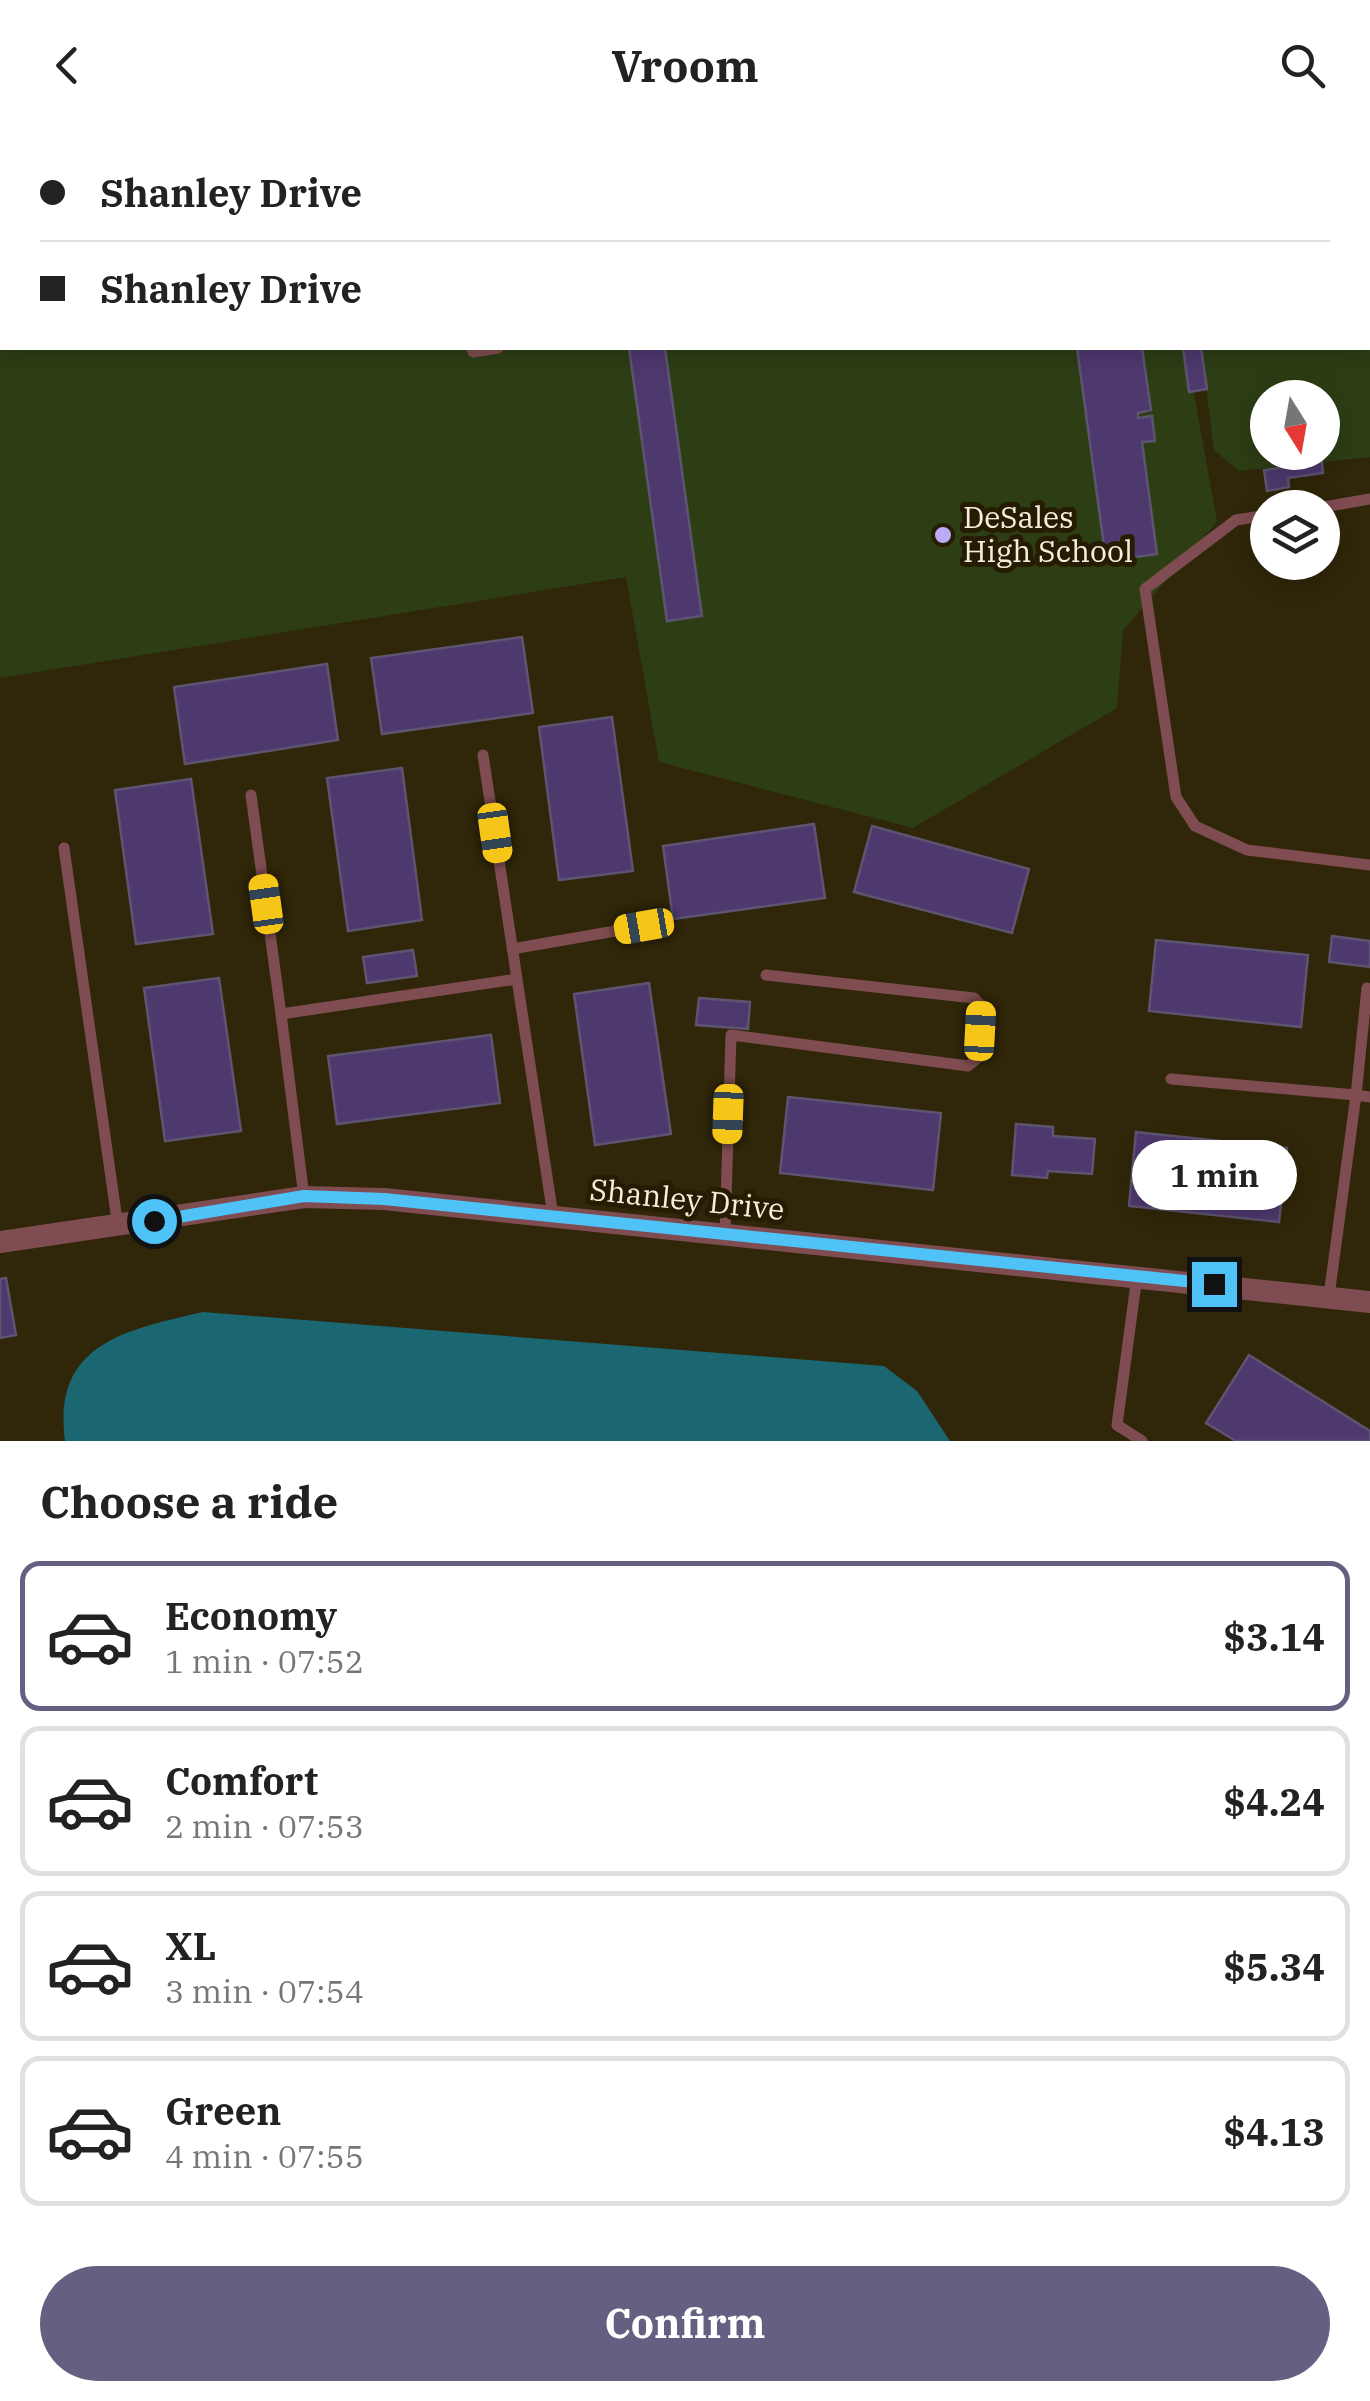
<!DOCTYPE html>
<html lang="en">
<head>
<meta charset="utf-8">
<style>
	:root { --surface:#fff; --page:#f6f6f6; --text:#222; --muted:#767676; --line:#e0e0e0; --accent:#675f81 }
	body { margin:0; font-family:"IBM Plex Serif",serif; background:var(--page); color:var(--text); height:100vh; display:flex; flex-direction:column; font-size:38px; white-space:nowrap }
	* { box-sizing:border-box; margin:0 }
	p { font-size:32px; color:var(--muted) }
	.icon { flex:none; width:55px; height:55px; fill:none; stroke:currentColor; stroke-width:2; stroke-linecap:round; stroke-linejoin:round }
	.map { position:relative; height:1311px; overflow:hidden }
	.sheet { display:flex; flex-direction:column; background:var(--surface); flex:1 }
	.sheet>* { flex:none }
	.hud { position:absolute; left:0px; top:0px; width:1370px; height:220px; box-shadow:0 5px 25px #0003; display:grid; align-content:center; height:220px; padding:0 40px; background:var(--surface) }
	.needle { width:65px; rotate:169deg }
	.controls { position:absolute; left:1250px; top:250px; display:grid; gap:20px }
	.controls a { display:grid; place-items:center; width:90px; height:90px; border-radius:50%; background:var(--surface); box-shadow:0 5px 25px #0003; font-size:50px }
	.end { position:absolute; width:45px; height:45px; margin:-22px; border:12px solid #4fc3f7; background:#111; box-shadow:0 0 0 5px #111 }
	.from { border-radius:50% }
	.bubble { position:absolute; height:70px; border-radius:35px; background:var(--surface); box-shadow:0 5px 25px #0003; font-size:32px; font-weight:700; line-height:70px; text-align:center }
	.car { position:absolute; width:30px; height:60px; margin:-30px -15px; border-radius:12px; box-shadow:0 0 8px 2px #0007; background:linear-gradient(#f5c518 24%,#345 0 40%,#f5c518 0 76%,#345 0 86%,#f5c518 0) }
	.hud b { display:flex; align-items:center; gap:35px; height:95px; font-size:38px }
	.hud b+b { border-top:2px solid var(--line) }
	.hud i { width:25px; height:25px; background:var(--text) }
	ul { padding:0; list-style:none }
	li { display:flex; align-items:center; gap:30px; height:150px; margin:0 20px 15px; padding:0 20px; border:5px solid var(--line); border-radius:20px }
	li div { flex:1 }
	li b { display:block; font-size:38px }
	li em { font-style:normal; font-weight:700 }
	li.on { border-color:var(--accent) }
	li>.icon { width:90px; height:90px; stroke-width:1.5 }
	h2 { padding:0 40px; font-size:45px; line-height:120px }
	.button { display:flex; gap:20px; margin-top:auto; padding:20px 40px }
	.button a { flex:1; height:115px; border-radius:60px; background:var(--accent); color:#fff; font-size:40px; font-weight:700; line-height:115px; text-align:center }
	header { display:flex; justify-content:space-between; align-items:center; height:130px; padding:0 40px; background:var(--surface); font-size:45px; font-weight:700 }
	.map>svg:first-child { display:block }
	.green { fill:#2d3e15; fill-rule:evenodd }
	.water { fill:#1a6671 }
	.building { fill:#4e396f; stroke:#5d5470; stroke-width:2.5 }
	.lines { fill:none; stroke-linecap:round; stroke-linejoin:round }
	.service { stroke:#7f4d51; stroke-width:11 }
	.minor { stroke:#7f4d51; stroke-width:22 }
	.route { stroke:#4fc3f7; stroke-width:12 }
	.poi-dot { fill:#bbaaf6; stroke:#261c01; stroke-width:4 }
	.labels { text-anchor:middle; stroke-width:10; stroke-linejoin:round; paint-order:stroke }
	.poi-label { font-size:30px; fill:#f5efdf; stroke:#261c01; text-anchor:start }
	.street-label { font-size:30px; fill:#f5efdf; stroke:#261c01 }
</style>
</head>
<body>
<header><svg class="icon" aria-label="back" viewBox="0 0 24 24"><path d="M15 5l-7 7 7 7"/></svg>Vroom<svg class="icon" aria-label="search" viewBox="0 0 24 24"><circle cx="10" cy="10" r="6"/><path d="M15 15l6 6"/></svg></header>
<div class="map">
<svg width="1370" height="1311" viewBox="0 0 1370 1311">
	<rect width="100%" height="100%" fill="#302609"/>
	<!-- green -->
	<path class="green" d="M193 0H1147V2H176Z
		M1167 0H1370V327L1239 341 1214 320 1201 218H1368V2ZM1268 268H1322V322H1268Z
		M0 28H2V218H1186L1217 392 1123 500 1117 578 913 698 659 632 626 447 0 548Z"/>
	<!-- water -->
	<path class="water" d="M203 1182 884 1236 917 1261 950 1311H65C52 1213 126 1200 203 1182Z"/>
	<!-- building -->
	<path class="building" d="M629 218H665L702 486 667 491Z
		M1077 218H1142L1151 280 1138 283V288L1152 286 1155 311 1142 312 1157 424 1106 431Z
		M1183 218H1201L1207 259 1189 262Z
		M1322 332 1323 343 1288 348 1289 357 1267 361 1264 340Z
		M522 507 533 583 382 604 371 528Z
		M327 534 338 610 185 634 174 557Z
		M612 587 633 741 559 750 539 597Z
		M402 638 422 790 348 801 327 648Z
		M191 649 213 804 136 814 115 660Z
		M814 694 825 768 673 789 663 716Z
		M872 696 1029 739 1012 803 854 762Z
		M1332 806 1370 811V837L1329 832Z
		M1156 810 1308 825 1301 897 1149 881Z
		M413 820 417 846 367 853 363 827Z
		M219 848 241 1001 165 1011 144 858Z
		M649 853 671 1004 595 1015 574 864Z
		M699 868 750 872 748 899 696 895Z
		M491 905 500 973 337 994 328 926Z
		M788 967 941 983 933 1060 780 1043Z
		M1016 994 1053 997V1006L1095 1009 1092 1044 1048 1041 1047 1048 1012 1045Z
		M1136 1002 1287 1018 1279 1092 1129 1076Z
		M6 1148 16 1205 0 1208V1149Z
		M1249 1225 1370 1301V1311H1236L1206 1293Z"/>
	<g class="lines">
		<!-- service -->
		<path class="service" d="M437 0V2
			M348 2 368 0
			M0 47 2 46
			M472 218 473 222 498 218
			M1318 378 1370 369
			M1268 385 1236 390 1145 459 1176 667 1195 696 1247 720 1370 735
			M483 625 553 1086
			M251 665 281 884
			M64 718 118 1097
			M512 819 644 796
			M1367 858 1356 965 1370 967
			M1171 949 1356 965 1329 1166
			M304 1067 281 884 517 849
			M725 1104 731 905 968 936 979 927 982 876 974 868 766 845
			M1137 1146 1117 1295 1142 1311"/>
		<!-- minor -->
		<path class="minor" d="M0 1112 304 1067 384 1069 1370 1172"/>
	</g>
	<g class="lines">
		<!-- route -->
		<path class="route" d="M154 1091 304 1066 384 1069 1214 1154"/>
	</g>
	<!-- markers -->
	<circle class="poi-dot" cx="943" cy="405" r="10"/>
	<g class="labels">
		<!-- poi labels -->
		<g class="poi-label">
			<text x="963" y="398">DeSales<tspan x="963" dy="34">High School</tspan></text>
		</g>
		<!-- street labels -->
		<g class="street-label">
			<text transform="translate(687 1070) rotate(6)" y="10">Shanley Drive</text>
		</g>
	</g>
</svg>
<div class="controls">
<a><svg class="needle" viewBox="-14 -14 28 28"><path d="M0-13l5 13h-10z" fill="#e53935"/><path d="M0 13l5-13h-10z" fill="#767676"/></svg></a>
<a><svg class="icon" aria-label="layers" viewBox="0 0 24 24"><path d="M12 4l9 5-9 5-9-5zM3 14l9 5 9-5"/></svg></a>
</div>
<i class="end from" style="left:154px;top:1091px"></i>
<i class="end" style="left:1214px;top:1154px"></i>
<div class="bubble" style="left:1132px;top:1010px;width:165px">1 min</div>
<i class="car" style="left:495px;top:703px;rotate:172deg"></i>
<i class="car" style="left:266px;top:774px;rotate:352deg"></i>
<i class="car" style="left:644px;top:796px;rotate:260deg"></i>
<i class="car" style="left:980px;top:901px;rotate:3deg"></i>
<i class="car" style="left:728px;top:984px;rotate:182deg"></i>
<div class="hud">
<b><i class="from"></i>Shanley Drive</b>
<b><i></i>Shanley Drive</b>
</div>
</div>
<section class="sheet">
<h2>Choose a ride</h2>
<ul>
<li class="on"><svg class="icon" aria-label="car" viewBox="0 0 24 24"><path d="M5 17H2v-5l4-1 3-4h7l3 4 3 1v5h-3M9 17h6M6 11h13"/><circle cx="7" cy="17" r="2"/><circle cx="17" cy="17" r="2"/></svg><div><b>Economy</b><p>1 min · 07:52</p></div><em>$3.14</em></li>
<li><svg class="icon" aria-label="car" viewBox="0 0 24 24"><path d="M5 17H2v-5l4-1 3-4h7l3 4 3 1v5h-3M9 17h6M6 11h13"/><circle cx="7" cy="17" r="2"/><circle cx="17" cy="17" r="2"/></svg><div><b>Comfort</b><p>2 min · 07:53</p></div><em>$4.24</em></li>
<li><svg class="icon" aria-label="car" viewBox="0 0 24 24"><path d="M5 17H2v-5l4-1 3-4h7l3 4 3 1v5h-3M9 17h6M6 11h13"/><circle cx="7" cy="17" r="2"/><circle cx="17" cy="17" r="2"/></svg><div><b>XL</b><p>3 min · 07:54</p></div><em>$5.34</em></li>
<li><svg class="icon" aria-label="car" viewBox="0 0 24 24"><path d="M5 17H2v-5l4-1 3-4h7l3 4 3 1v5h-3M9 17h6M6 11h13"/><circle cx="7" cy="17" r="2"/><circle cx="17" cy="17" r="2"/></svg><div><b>Green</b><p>4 min · 07:55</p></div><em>$4.13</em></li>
</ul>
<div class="button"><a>Confirm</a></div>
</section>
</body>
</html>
